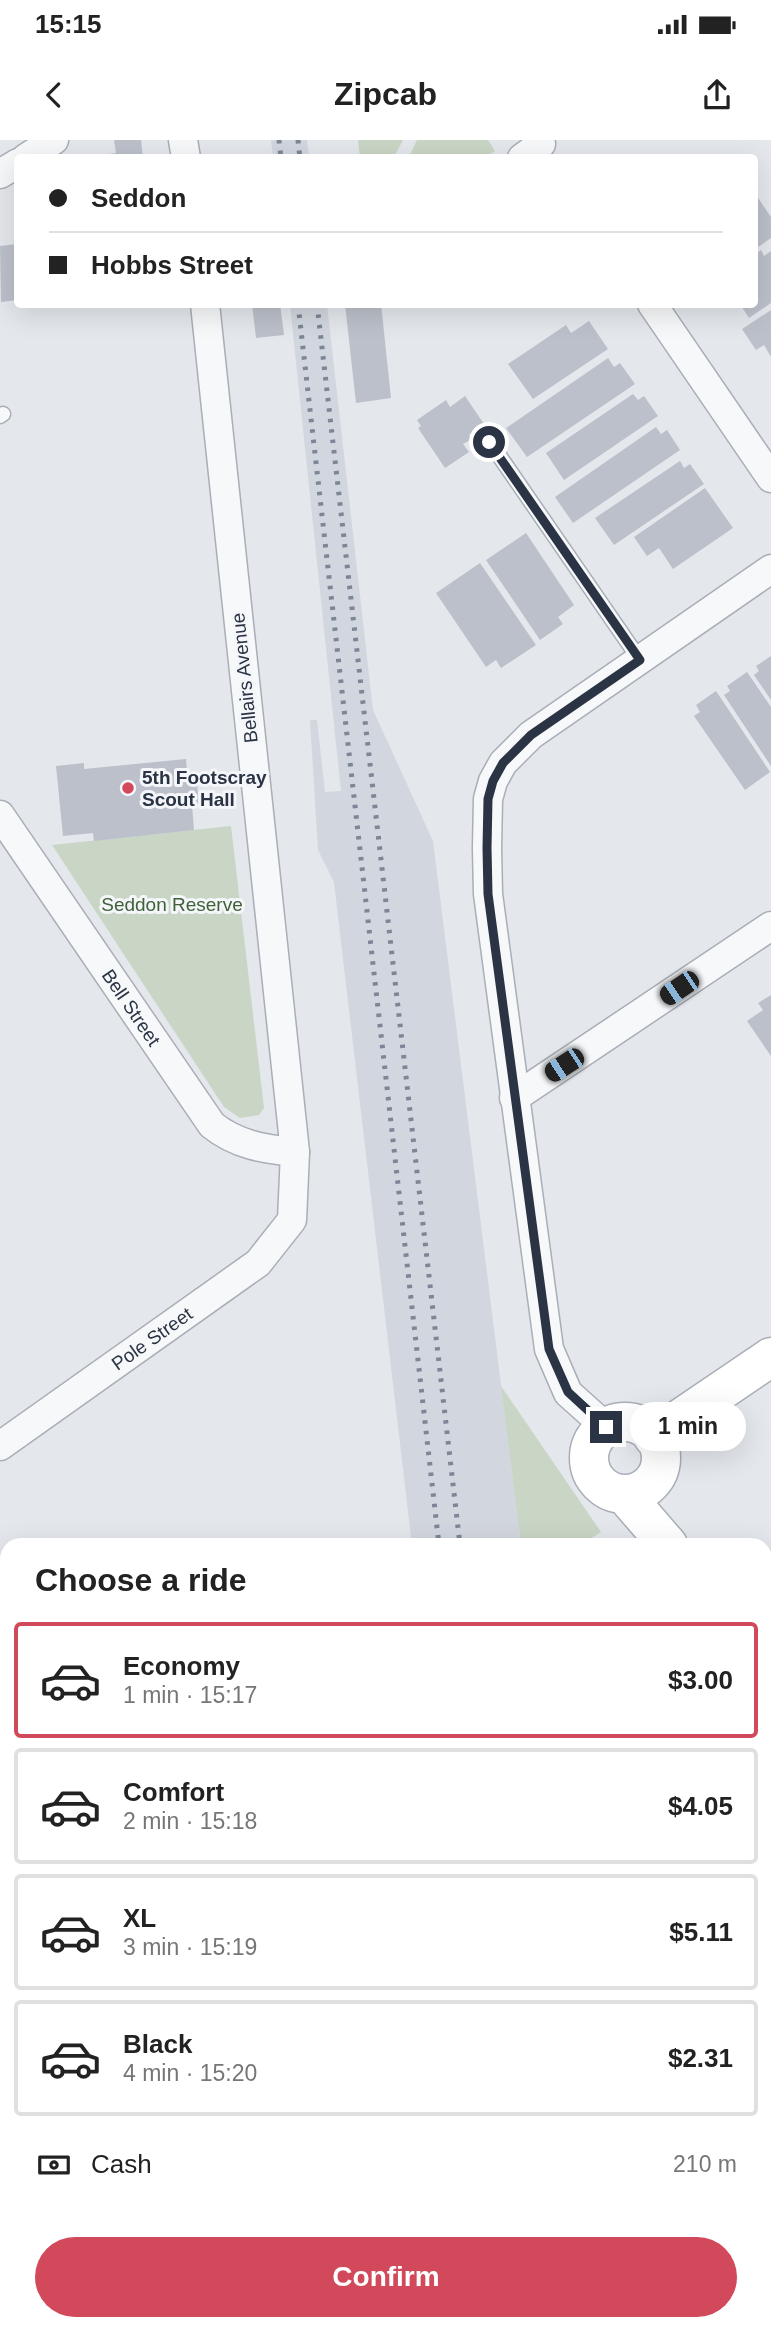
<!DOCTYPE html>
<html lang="en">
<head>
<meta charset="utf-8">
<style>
	:root { --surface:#fff; --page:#f2f2f2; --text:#222; --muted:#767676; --line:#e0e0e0; --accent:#d1495b }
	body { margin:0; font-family:Arial,sans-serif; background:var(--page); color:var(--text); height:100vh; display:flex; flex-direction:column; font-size:26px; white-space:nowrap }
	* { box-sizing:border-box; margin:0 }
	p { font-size:23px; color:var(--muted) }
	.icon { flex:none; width:38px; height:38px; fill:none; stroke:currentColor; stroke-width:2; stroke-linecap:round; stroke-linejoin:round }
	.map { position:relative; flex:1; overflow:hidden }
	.drawer { position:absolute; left:0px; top:1398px; width:772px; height:793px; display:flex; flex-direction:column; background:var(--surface); border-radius:21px 21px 0 0; box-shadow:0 7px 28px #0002 }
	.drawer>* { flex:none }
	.top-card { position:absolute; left:14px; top:14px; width:744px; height:154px; border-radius:7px; box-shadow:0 7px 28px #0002; display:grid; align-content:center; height:154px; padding:0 35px; background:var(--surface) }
	.end { position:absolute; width:32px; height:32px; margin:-16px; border:9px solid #2b3445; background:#fff; box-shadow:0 0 0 4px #fff }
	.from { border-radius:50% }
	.bubble { position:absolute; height:49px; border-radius:24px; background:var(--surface); box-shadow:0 7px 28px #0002; font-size:23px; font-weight:800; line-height:49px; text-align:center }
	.car { position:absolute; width:21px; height:42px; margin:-21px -10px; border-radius:9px; box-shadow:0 0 5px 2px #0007; background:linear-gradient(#222 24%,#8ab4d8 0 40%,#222 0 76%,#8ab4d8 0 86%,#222 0) }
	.top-card b { display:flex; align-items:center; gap:24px; height:66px; font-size:26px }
	.top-card b+b { border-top:2px solid var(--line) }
	.top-card i { width:18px; height:18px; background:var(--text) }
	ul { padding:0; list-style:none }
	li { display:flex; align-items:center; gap:21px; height:116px; margin:0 14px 10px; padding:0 21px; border:4px solid var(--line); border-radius:7px }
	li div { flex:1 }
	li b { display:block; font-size:26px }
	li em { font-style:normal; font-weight:800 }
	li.selected { border-color:var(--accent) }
	li>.icon { width:63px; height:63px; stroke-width:1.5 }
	h2 { padding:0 35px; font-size:32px; line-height:84px }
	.pay { display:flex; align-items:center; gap:18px; height:77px; padding:0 35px; font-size:26px }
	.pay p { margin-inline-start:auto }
	.button { display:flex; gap:14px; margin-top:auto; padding:14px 35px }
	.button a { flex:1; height:80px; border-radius:42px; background:var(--accent); color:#fff; font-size:28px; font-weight:800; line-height:80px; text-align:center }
	.status { display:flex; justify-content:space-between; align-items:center; height:49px; padding:0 35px; background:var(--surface); direction:ltr }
	.status svg { height:19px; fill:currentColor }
	header { display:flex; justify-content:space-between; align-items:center; height:91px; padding:0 35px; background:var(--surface); font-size:32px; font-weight:800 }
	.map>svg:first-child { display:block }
	.built { fill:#d2d6de }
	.green { fill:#c9d6c5 }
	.building { fill:#bbc0ca }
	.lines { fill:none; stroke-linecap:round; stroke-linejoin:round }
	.lane-casing { stroke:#a9aeb7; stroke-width:17 }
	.street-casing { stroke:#a9aeb7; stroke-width:31 }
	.secondary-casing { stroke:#a9aeb7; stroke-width:41 }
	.lane { stroke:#f7f8fa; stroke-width:14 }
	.street { stroke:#f7f8fa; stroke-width:28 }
	.secondary { stroke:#fff; stroke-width:38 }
	.rail { stroke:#7d8696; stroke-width:5; stroke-dasharray:3.5 7; stroke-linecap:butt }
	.route { stroke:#2b3445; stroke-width:9 }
	.poi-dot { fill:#d1495b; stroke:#f4f6f9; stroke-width:2.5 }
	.labels { text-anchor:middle; stroke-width:6; stroke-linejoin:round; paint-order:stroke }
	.street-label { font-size:19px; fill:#2b3445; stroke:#f4f6f9 }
	.poi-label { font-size:19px; font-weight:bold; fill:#2b3445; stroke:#f4f6f9; text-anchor:start }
	.park-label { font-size:19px; fill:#3f6138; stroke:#f4f6f9 }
</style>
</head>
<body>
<div class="status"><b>15:15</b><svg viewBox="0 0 49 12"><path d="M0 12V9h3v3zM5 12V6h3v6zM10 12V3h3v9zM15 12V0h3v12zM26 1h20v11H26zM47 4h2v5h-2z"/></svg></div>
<header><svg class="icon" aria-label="back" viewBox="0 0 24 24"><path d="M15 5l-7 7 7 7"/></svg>Zipcab<svg class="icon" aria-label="share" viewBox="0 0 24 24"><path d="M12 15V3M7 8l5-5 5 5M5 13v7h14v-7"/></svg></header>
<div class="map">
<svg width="771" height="2190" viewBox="0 0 771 2190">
	<rect width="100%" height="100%" fill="#e4e7ec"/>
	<!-- built -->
	<path class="built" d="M271 0H307L309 17H273Z
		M290 165H327L373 570 433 701 521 1405H412L334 742 318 710 310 580H317L325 652 341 651Z
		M771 1802V2190H505L504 2184H765V1806Z"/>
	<!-- green -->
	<path class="green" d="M358 0H403L394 17 360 18Z
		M417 0H488L495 11 486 17H409Z
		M231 686 264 968 259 975 240 978 224 967 52 705Z
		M501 1246 601 1392 581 1405H521Z
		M571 2184H620L621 2190H572Z"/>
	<!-- building -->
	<path class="building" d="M114 0H141L143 18H96V16L116 13Z
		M754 52 771 77V98L754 110Z
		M18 104V160L1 162 0 106Z
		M761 110 764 116 771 111V163L749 178 740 164H754V115Z
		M252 164H280L284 195 256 198Z
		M345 164H381L391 258 356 263Z
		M771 170V217L764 205 756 210 742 189Z
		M589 181 608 209 533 259 508 224 566 185 571 193Z
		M608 218 614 227 620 223 635 244 527 317 506 288Z
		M633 254 638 260 644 256 658 276 564 340 546 313Z
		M465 256 484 284 469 295 472 299 463 304 469 312 445 328 418 288 421 286 417 280 446 260 450 267Z
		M656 287 661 294 667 290 680 310 573 383 555 357Z
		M680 321 684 328 690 324 704 344 614 405 595 378Z
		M705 348 733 388 673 429 659 408 647 416 634 397Z
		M526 393 574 465 558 477 563 484 540 500 486 420Z
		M480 423 536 505 501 528 496 520 486 527 436 453Z
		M771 516V560L754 535 759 531 756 526Z
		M747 532 771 567V626L724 555 730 551 727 546Z
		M716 551 770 632 745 650 694 576 700 572 696 565Z
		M186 619 187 632 196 631 199 664 192 665 194 690 94 701 93 693 63 696 56 626 84 623V629Z
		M771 855V916L747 881 763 870 758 863Z
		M771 1728V1793L765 1797V1732Z
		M0 1737 7 1754V1767L0 1770Z
		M7 1777V1831L0 1834V1780Z
		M7 1858V1930L0 1933V1861Z
		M771 1887V2190H694L692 2184H765V1889Z
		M0 2006 7 2022V2101L0 2104Z
		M117 2184H256L242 2190H104Z"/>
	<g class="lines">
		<!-- lane casing -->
		<g class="lane-casing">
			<path id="lane" d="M0 276 3 274
				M489 301 640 520"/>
		</g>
		<!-- street casing -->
		<g class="street-casing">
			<g id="street">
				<path d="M183 0 186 18"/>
				<path d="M26 18 54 0"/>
				<path d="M522 18 541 4"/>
				<path d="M0 34 18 23"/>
				<path d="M652 164 771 338"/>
				<path id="s1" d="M0 675 212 985C237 1005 264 1009 295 1012"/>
				<path d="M514 958 771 786"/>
				<path d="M606 1287 568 1253 549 1209 488 754 487 708 488 659 493 641 503 623 531 595 771 429"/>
				<path id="s2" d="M0 1306 258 1123 292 1080 295 1012 205 164"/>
			</g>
		</g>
		<!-- secondary casing -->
		<g class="secondary-casing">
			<path id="secondary" d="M589 1318a36 36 0 1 1 72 0a36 36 0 1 1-72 0Z
				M653 1297 771 1217
				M624 1354 668 1405
				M765 1543 771 1552
				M0 1587 7 1597
				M399 2184 401 2190"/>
		</g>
		<!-- lane -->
		<use href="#lane" class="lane"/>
		<!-- street -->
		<use href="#street" class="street"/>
		<!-- secondary -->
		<use href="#secondary" class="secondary"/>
		<!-- rail -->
		<path class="rail" d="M279 0 281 18
			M298 0 300 18
			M298 164 439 1405
			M317 164 460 1405
			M527 2184 528 2190
			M549 2184 550 2190"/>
	</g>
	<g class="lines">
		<!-- route -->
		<path class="route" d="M489 302 640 520 531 595 503 623 493 641 488 659 487 708 488 754 549 1209 568 1252 606 1287"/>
	</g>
	<!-- markers -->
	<circle class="poi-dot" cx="128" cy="648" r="7"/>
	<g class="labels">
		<!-- street labels -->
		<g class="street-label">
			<text transform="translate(244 538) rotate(-96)" y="7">Bellairs Avenue</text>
			<text dy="7" stroke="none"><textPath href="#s1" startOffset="233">Bell Street</textPath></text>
			<text dy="7" stroke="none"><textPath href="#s2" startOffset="186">Pole Street</textPath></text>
		</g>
		<!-- poi labels -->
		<g class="poi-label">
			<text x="142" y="644">5th Footscray<tspan x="142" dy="22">Scout Hall</tspan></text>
		</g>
		<!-- park labels -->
		<g class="park-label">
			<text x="172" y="771">Seddon Reserve</text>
		</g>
	</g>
</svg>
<i class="end from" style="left:489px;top:302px"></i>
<i class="end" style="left:606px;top:1287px"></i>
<div class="bubble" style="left:630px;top:1262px;width:116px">1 min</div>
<i class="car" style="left:679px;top:848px;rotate:236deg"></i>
<i class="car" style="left:564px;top:925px;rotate:237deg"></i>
<div class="top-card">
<b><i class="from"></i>Seddon</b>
<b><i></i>Hobbs Street</b>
</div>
<section class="drawer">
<h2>Choose a ride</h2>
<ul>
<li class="selected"><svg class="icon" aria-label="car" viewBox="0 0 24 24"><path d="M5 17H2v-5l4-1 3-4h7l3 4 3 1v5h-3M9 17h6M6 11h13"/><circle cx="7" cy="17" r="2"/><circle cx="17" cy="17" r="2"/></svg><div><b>Economy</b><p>1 min · 15:17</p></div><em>$3.00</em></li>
<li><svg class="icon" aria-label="car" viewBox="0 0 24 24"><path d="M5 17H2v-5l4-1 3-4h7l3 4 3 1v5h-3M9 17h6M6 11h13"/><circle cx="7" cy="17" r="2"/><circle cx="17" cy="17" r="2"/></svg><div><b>Comfort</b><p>2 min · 15:18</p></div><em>$4.05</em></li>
<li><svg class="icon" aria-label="car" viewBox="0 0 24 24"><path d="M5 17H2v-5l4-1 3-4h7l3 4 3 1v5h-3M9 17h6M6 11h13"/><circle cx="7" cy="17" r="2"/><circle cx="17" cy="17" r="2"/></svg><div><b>XL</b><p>3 min · 15:19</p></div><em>$5.11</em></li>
<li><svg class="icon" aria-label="car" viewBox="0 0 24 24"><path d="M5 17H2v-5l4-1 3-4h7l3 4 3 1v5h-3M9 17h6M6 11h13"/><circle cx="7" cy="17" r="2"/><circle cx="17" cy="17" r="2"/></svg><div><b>Black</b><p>4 min · 15:20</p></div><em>$2.31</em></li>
</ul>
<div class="pay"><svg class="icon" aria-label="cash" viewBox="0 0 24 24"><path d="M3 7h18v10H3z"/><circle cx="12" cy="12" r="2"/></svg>Cash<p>210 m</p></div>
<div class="button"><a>Confirm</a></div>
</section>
</div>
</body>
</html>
